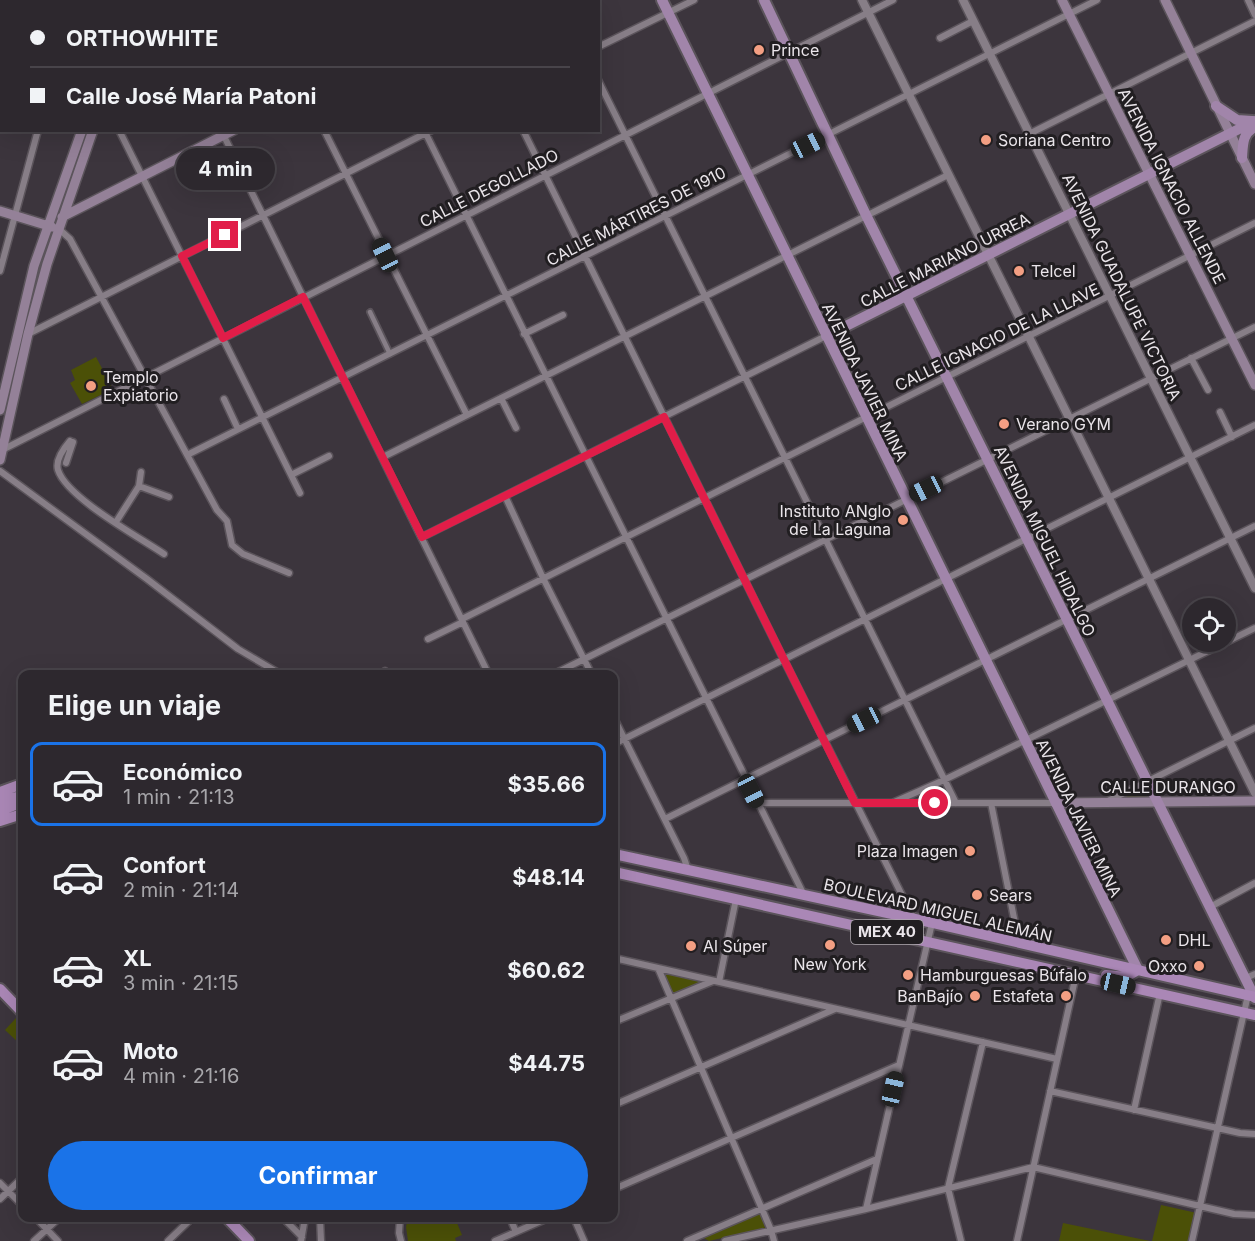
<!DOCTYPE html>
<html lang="es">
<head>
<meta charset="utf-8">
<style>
	:root { --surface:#2d282e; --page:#39343a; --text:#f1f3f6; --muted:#a7a6aa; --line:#48444a; --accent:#1a73e8 }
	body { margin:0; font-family:Inter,sans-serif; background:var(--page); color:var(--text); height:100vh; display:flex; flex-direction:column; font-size:22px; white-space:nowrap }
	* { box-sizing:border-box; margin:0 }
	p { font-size:20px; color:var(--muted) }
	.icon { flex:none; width:33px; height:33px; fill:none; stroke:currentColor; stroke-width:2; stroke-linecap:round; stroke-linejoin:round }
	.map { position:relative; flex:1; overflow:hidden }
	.sheet { position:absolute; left:18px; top:670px; width:600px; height:552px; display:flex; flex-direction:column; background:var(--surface); border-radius:12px; box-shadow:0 6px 24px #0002,0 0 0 2px var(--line) }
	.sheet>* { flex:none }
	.hud { position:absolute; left:0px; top:0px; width:600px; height:132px; box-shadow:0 6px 24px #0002,0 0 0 2px var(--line); display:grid; align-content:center; height:132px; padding:0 30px; background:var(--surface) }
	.tools { position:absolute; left:1182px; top:598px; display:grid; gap:12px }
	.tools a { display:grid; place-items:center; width:54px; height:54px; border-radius:50%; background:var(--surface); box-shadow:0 6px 24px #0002,0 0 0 2px var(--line); font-size:30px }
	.end { position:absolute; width:27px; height:27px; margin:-14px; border:8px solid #e11d48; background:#fff; box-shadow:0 0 0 3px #fff }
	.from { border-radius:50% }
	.bubble { position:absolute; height:42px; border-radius:21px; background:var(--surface); box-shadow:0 6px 24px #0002,0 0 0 2px var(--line); font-size:20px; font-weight:700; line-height:42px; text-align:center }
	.car { position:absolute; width:18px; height:36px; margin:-18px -9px; border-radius:8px; box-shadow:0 0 4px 2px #0007; background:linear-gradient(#222 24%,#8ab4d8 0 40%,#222 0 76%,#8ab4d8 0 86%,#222 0) }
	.hud b { display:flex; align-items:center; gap:21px; height:57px; font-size:22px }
	.hud b+b { border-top:2px solid var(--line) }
	.hud i { width:15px; height:15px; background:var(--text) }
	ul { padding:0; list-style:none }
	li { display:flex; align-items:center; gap:18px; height:84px; margin:0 12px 9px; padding:0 18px; border:3px solid transparent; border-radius:12px }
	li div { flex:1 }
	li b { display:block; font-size:22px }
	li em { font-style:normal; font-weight:700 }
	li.selected { border-color:var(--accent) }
	li>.icon { width:54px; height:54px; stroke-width:1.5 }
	h2 { padding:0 30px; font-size:27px; line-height:72px }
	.button { display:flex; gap:12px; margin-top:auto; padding:12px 30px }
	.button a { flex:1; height:69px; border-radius:36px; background:var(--accent); color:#fff; font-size:24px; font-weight:700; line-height:69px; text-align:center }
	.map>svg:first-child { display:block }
	.green { fill:#4b5007 }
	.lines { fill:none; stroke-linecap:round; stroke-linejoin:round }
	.pedestrian-casing { stroke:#5b545b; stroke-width:8 }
	.minor-casing { stroke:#5b545b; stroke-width:9 }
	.tertiary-casing { stroke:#5b545b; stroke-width:11 }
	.secondary-casing { stroke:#5b545b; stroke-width:12 }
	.primary-casing { stroke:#5b545b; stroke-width:14 }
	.trunk-casing { stroke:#5b545b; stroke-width:14 }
	.pedestrian { stroke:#877e87; stroke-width:4.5 }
	.minor { stroke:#877e87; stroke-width:6 }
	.tertiary { stroke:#877e87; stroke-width:8 }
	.secondary { stroke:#948198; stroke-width:9 }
	.primary { stroke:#a185aa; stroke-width:10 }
	.trunk { stroke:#aa87b6; stroke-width:10 }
	.route { stroke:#e11d48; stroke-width:8 }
	.poi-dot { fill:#f39f83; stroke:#211e21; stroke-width:2 }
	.labels { text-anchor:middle; stroke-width:6; stroke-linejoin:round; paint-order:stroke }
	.shield { fill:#211e21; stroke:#aea9ae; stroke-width:1.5 }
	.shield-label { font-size:15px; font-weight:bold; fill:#eae5ea }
	.poi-label { font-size:16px; fill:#eae5ea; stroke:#211e21; text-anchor:start }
	.street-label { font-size:16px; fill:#eae5ea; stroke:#211e21 }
</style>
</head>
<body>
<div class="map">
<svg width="1255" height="1241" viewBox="0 0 1255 1241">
	<rect width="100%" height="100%" fill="#3c353d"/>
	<!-- green -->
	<path class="green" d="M154 0H292L290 2Z
		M96 357 113 389 82 404 70 383 75 380 71 370Z
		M1145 786 1152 799 1122 797Z
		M659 969 710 981 669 998Z
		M16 1018 22 1025V1046L5 1030Z
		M1161 1205 1197 1213 1189 1241H1152Z
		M758 1212 761 1214 765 1228 709 1241 704 1238 705 1235Z
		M408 1218H444L445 1220 455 1218 462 1235 455 1238 456 1241H408L406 1227Z
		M1063 1223 1150 1241H1059Z"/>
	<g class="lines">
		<!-- pedestrian casing -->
		<g class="pedestrian-casing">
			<path id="pedestrian" d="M370 312 390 354
				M476 675 486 670"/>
		</g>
		<!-- minor casing -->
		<g class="minor-casing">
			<path id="minor" d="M4 0 6 2
				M19 0 21 2
				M151 0 152 2
				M361 0V2
				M459 0 460 2
				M561 0 562 2
				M1248 0 1255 15
				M37 2 38 0
				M71 2V0
				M290 2 293 0
				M0 6 2 4
				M940 38 973 21
				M598 47 694 0
				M0 49 2 47
				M598 80 956 803
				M119 130 300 493
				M221 130 489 675
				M324 130 467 415
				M424 130 804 895
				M523 130 784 660 914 919 913 938
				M1029 134 1255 21
				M59 229 70 239 217 510 227 521 232 545 243 554 289 573
				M0 271 38 130
				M28 334 432 130
				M524 334 563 315
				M1191 358 1208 390
				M501 398 516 428
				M224 399 238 429
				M1220 412 1232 437
				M70 441C64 448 55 460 58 470 67 498 139 537 164 554
				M2 450 893 0
				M187 455 1097 0
				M383 457 948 175
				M66 463 73 442
				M0 471 147 579 238 649 282 675
				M291 475 329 456
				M139 486 169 497
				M505 496 543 578 592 675
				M116 522 139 486 141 472
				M422 537 826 336
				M462 619 1255 223
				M428 639 463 622
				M385 671 387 675
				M552 675 1255 327
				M614 718 684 858 688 870
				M614 744 1255 425
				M1108 801 1255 728
				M757 803H1055
				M892 803 944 780 1255 628
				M991 803 1019 943
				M665 819 1255 526
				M1210 907 1255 883
				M614 958 1057 1059
				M658 968 771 1230 774 1241
				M1246 978 1255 974
				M719 982 736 899
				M614 1022 713 981
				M1050 1091 1240 1133 1255 1134
				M614 1105 835 1009
				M1134 1110 1160 993
				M0 1183 22 1205
				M614 1189 899 1065
				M0 1199 22 1178
				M866 1209 932 923
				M36 1218 58 1241
				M283 1218 302 1237
				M320 1218 321 1241
				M400 1218 399 1233 401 1241
				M510 1218 516 1232
				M574 1218 584 1241
				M34 1241 59 1218
				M168 1241 192 1218
				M301 1241 305 1218
				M495 1241 548 1218
				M687 1241 877 1159
				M725 1241 866 1209 1033 1167 1234 1214 1255 1215
				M961 1241 948 1188 983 1042
				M1017 1241 1076 975
				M1192 1241 1248 995"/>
		</g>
		<!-- tertiary casing -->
		<g class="tertiary-casing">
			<path id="tertiary" d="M862 0 1255 793
				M963 0 1255 588"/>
		</g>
		<!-- secondary casing -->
		<g class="secondary-casing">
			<path id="secondary" d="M1062 0 1255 385
				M1165 0 1255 184
				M127 2 128 0
				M138 2V0
				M488 2 491 0
				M0 211 52 227
				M62 217 234 130
				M0 410 34 266 82 130
				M0 460 28 334 47 264 93 130
				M1055 803 1255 801"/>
		</g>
		<!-- primary casing -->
		<g class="primary-casing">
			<path id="primary" d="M662 0 1138 970
				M764 0 866 215 1255 998
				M1216 106 1237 120 1252 121
				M1242 158C1243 145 1242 133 1255 127
				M826 336 1255 121"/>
		</g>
		<!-- trunk casing -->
		<g class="trunk-casing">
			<path id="trunk" d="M0 792 22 784
				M0 801 22 796
				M0 811 22 802
				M0 821 22 814
				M614 854 929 922 1255 997
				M614 872 1255 1015
				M1106 975 1126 977 1138 970
				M0 989 22 1012
				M227 1218 249 1241"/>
		</g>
		<!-- pedestrian -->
		<use href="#pedestrian" class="pedestrian"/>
		<!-- minor -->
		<use href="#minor" class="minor"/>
		<!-- tertiary -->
		<use href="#tertiary" class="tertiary"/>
		<!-- secondary -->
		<use href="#secondary" class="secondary"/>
		<!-- primary -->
		<use href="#primary" class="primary"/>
		<!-- trunk -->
		<use href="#trunk" class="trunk"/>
	</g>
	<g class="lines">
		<!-- route -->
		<path class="route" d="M225 235 182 256 223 338 303 297 422 537 664 417 855 803H935"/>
	</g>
	<!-- markers -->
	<g class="poi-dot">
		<circle cx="759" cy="50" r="6"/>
		<circle cx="986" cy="140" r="6"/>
		<circle cx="1019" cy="271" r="6"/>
		<circle cx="91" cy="386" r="6"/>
		<circle cx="1004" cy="424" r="6"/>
		<circle cx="903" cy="520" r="6"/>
		<circle cx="970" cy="851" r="6"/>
		<circle cx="977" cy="895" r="6"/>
		<circle cx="1166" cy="940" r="6"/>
		<circle cx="830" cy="945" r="6"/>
		<circle cx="691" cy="946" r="6"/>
		<circle cx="1199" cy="966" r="6"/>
		<circle cx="908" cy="975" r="6"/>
		<circle cx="975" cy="996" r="6"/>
		<circle cx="1066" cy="996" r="6"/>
	</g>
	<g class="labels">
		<!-- shield labels -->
		<rect class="shield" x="851" y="920" width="72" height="24" rx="4.5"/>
		<g class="shield-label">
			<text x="887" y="937">MEX 40</text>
		</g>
		<!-- poi labels -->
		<g class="poi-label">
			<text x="771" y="56">Prince</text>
			<text x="998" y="146">Soriana Centro</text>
			<text x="1031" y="277">Telcel</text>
			<text x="103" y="383">Templo<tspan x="103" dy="18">Expiatorio</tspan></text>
			<text x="1016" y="430">Verano GYM</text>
			<text x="891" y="517" text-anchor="end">Instituto ANglo<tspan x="891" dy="18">de La Laguna</tspan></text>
			<text x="958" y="857" text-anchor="end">Plaza Imagen</text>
			<text x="989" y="901">Sears</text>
			<text x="1178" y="946">DHL</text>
			<text x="703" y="952">Al Súper</text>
			<text x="830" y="970" text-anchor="middle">New York</text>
			<text x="1187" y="972" text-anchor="end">Oxxo</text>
			<text x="920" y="981">Hamburguesas Búfalo</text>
			<text x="963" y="1002" text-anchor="end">BanBajío</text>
			<text x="1054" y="1002" text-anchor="end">Estafeta</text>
		</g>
		<!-- street labels -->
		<g class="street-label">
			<text transform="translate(1172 186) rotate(63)" y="6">AVENIDA IGNACIO ALLENDE</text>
			<text transform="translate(489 188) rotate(-27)" y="6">CALLE DEGOLLADO</text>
			<text transform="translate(636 216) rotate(-27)" y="6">CALLE MÁRTIRES DE 1910</text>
			<text transform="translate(945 260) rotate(-27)" y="6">CALLE MARIANO URREA</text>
			<text transform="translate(1122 287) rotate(64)" y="6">AVENIDA GUADALUPE VICTORIA</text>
			<text transform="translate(997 337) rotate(-26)" y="6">CALLE IGNACIO DE LA LLAVE</text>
			<text transform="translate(865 382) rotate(64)" y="6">AVENIDA JAVIER MINA</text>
			<text transform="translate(1045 541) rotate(64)" y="6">AVENIDA MIGUEL HIDALGO</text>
			<text x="1168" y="793">CALLE DURANGO</text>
			<text transform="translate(1079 818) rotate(64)" y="6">AVENIDA JAVIER MINA</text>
			<text transform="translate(938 910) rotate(13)" y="6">BOULEVARD MIGUEL ALEMÁN</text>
		</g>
	</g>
</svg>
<div class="tools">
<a><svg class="icon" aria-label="locate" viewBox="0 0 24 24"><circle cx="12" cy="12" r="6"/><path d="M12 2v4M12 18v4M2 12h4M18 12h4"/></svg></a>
</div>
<i class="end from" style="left:935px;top:803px"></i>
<i class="end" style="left:225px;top:235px"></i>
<div class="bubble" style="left:176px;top:148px;width:99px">4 min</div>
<i class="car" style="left:808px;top:145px;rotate:64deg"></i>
<i class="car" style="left:385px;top:255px;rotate:334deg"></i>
<i class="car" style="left:926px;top:489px;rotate:244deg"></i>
<i class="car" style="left:864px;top:720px;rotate:244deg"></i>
<i class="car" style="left:751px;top:791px;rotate:153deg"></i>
<i class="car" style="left:1118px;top:984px;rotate:103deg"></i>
<i class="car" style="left:893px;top:1089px;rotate:13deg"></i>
<div class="hud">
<b><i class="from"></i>ORTHOWHITE</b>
<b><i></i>Calle José María Patoni</b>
</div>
<section class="sheet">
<h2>Elige un viaje</h2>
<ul>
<li class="selected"><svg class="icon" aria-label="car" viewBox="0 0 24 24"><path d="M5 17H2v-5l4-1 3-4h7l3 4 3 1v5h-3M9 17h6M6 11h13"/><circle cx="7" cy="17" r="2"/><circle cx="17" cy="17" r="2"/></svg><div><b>Económico</b><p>1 min · 21:13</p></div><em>$35.66</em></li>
<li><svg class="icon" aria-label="car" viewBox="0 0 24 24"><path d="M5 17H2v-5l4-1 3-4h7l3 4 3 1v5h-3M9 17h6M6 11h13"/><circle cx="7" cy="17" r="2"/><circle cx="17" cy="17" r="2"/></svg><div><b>Confort</b><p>2 min · 21:14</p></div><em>$48.14</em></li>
<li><svg class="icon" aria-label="car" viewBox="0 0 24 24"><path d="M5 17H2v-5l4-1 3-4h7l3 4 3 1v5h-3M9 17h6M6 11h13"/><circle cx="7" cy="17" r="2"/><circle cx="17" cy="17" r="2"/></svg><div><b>XL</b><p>3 min · 21:15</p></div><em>$60.62</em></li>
<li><svg class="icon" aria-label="car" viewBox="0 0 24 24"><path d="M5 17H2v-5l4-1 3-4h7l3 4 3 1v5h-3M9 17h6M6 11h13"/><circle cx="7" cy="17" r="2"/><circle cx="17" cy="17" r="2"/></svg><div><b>Moto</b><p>4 min · 21:16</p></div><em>$44.75</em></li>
</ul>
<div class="button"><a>Confirmar</a></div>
</section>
</div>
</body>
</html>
